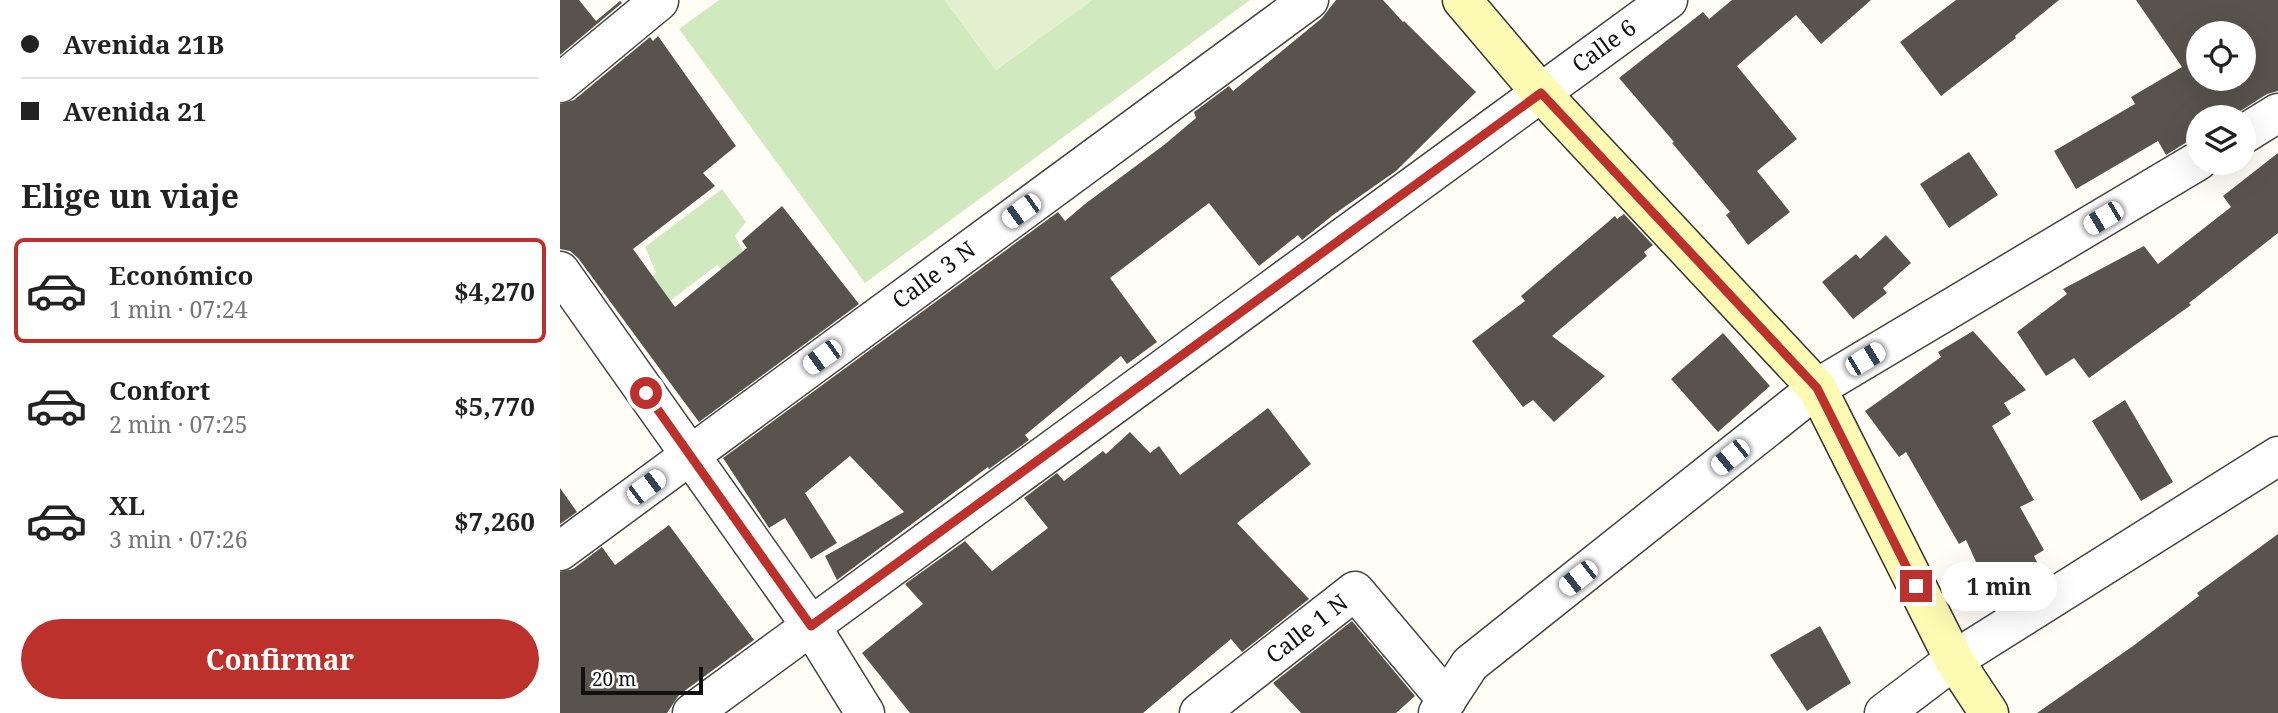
<!DOCTYPE html>
<html lang="es">
<head>
<meta charset="utf-8">
<style>
	:root { --surface:#fff; --page:#f2f2f2; --text:#222; --muted:#767676; --line:#e0e0e0; --accent:#bd312c }
	body { margin:0; font-family:"Noto Serif",serif; background:var(--page); color:var(--text); height:100vh; display:flex; flex-direction:column; font-size:26px; white-space:nowrap }
	* { box-sizing:border-box; margin:0 }
	p { font-size:23px; color:var(--muted) }
	.icon { flex:none; width:38px; height:38px; fill:none; stroke:currentColor; stroke-width:2; stroke-linecap:round; stroke-linejoin:round }
	.map { position:relative; flex:1; overflow:hidden }
	.drawer { display:flex; flex-direction:column; background:var(--surface); width:560px }
	.drawer>* { flex:none }
	.guide { display:grid; align-content:center; height:154px; padding:0 21px; background:var(--surface) }
	.fabs { position:absolute; left:1626px; top:21px; display:grid; gap:14px }
	.fabs a { display:grid; place-items:center; width:70px; height:70px; border-radius:50%; background:var(--surface); box-shadow:0 7px 28px #0002; font-size:35px }
	.scale { position:absolute; left:21px; bottom:18px; width:122px; box-sizing:border-box; padding-left:7px; border:4px solid #111; border-top:0; font-size:19px; line-height:24px; white-space:nowrap; color:#111; -webkit-text-stroke:5px #fff; paint-order:stroke }
	.end { position:absolute; width:32px; height:32px; margin:-16px; border:9px solid #bd312c; background:#fff; box-shadow:0 0 0 4px #fff }
	.from { border-radius:50% }
	.bubble { position:absolute; height:49px; border-radius:24px; background:var(--surface); box-shadow:0 7px 28px #0002; font-size:23px; font-weight:700; line-height:49px; text-align:center }
	.car { position:absolute; width:21px; height:42px; margin:-21px -10px; border-radius:9px; box-shadow:0 0 5px 2px #0007; background:linear-gradient(#fff 24%,#345 0 40%,#fff 0 76%,#345 0 86%,#fff 0) }
	.guide b { display:flex; align-items:center; gap:24px; height:66px; font-size:26px }
	.guide b+b { border-top:2px solid var(--line) }
	.guide i { width:18px; height:18px; background:var(--text) }
	ul { padding:0; list-style:none }
	li { display:flex; align-items:center; gap:21px; height:105px; margin:0 14px 10px; padding:0 7px; border:4px solid transparent; border-radius:10px }
	li div { flex:1 }
	li b { display:block; font-size:26px }
	li em { font-style:normal; font-weight:700 }
	li.on { border-color:var(--accent) }
	li>.icon { width:63px; height:63px; stroke-width:1.5 }
	h2 { padding:0 21px; font-size:32px; line-height:84px }
	.primary-button { display:flex; gap:14px; margin-top:auto; padding:14px 21px }
	.primary-button a { flex:1; height:80px; border-radius:42px; background:var(--accent); color:#fff; font-size:28px; font-weight:700; line-height:80px; text-align:center }
	main { display:flex; flex:1; min-height:0 }
	.map>svg:first-child { display:block }
	.green { fill:#d1e9bf }
	.pitch { fill:#e3f0d0 }
	.building { fill:#59534d; fill-rule:evenodd }
	.lines { fill:none; stroke-linecap:round; stroke-linejoin:round }
	.minor-casing { stroke:#444; stroke-width:41 }
	.secondary-casing { stroke:#333; stroke-width:41 }
	.minor { stroke:#fff; stroke-width:38 }
	.secondary { stroke:#fcfab3; stroke-width:38 }
	.route { stroke:#bd312c; stroke-width:9 }
	.labels { text-anchor:middle; stroke-width:7; stroke-linejoin:round; paint-order:stroke }
	.street-label { font-size:23px; fill:#111; stroke:#fff }
</style>
</head>
<body>
<main>
<section class="drawer">
<div class="guide">
<b><i class="from"></i>Avenida 21B</b>
<b><i></i>Avenida 21</b>
</div>
<h2>Elige un viaje</h2>
<ul>
<li class="on"><svg class="icon" aria-label="car" viewBox="0 0 24 24"><path d="M5 17H2v-5l4-1 3-4h7l3 4 3 1v5h-3M9 17h6M6 11h13"/><circle cx="7" cy="17" r="2"/><circle cx="17" cy="17" r="2"/></svg><div><b>Económico</b><p>1 min · 07:24</p></div><em>$4,270</em></li>
<li><svg class="icon" aria-label="car" viewBox="0 0 24 24"><path d="M5 17H2v-5l4-1 3-4h7l3 4 3 1v5h-3M9 17h6M6 11h13"/><circle cx="7" cy="17" r="2"/><circle cx="17" cy="17" r="2"/></svg><div><b>Confort</b><p>2 min · 07:25</p></div><em>$5,770</em></li>
<li><svg class="icon" aria-label="car" viewBox="0 0 24 24"><path d="M5 17H2v-5l4-1 3-4h7l3 4 3 1v5h-3M9 17h6M6 11h13"/><circle cx="7" cy="17" r="2"/><circle cx="17" cy="17" r="2"/></svg><div><b>XL</b><p>3 min · 07:26</p></div><em>$7,260</em></li>
</ul>
<div class="primary-button"><a>Confirmar</a></div>
</section>
<div class="map">
<svg width="1718" height="713" viewBox="0 0 1718 713">
	<rect width="100%" height="100%" fill="#fffdf5"/>
	<!-- green -->
	<path class="green" d="M159 0H385L436 70 532 0H690L305 283 119 29Z
		M162 189 186 222 175 236 187 259 167 276 157 265 72 330 55 305 96 273 85 247Z"/>
	<!-- pitch -->
	<path class="pitch" d="M385 0H532L436 70Z"/>
	<!-- building -->
	<path class="building" d="M0 0H19L36 21 60 1 62 3 0 55Z
		M776 0H823L843 22 844 21 916 92 836 171 773 215 742 240 738 235 699 266 649 203 550 278 597 342 567 364 561 356 465 435 469 440 429 469 428 467 277 580 265 556 344 512 290 456 245 493 277 543 251 559 225 518 209 528 163 458 498 212 505 221 525 204 604 145 636 118 634 112 669 86 673 91 762 18Z
		M1172 0H1311L1261 44 1236 15 1177 66 1237 139 1197 171 1230 212 1188 245 1166 215 1170 212 1112 143 1114 142 1059 78 1143 12 1149 19Z
		M1396 0H1499L1455 36 1456 38 1381 96 1340 42Z
		M1576 0H1718V91L1707 94 1671 117H1638L1637 139 1627 142 1606 155 1598 141 1516 189 1494 151 1575 104 1571 97 1622 67ZM1638 33H1684V79H1638Z
		M98 36 176 146 143 173 155 186 73 249 115 307 187 248 182 241 222 206 299 304 139 422 18 258 10 251 0 249V104L14 100 90 37 93 41Z
		M1409 152 1438 195 1389 228 1360 184Z
		M1718 153V233L1629 303 1631 305 1529 378 1514 358 1486 376 1457 332 1507 294 1503 289 1584 246 1598 264 1671 207 1663 196Z
		M1064 214 1093 245 1084 252 1087 256 992 336 1045 376 994 422 973 400 963 407 912 341 965 301 961 296 1055 216 1057 219Z
		M1326 235 1351 263 1323 288 1327 293 1293 319 1262 282 1296 254 1300 259Z
		M1413 331 1466 390 1444 403 1451 414 1432 426 1474 500 1460 507 1484 550 1474 556 1477 562 1427 586 1406 540 1399 544 1346 452 1339 457 1305 411 1381 357 1378 352Z
		M1163 333 1210 386 1158 432 1111 379Z
		M1565 400 1613 482 1581 501 1532 421Z
		M708 408 751 464 677 523 749 599 682 652 671 639 583 713H350L302 653 363 604 345 584 405 541 432 571 488 528 464 498 497 473 504 481 543 451 546 454 570 432 590 453 599 446 620 475Z
		M0 488 17 512 0 524Z
		M109 525 194 640 119 695 107 713H0V572L13 569 42 547 55 565Z
		M1718 534V713H1477L1573 646 1639 596 1637 593Z
		M792 621 855 696 836 713H741L713 683Z
		M1260 626 1291 683 1247 711 1210 655Z"/>
	<g class="lines">
		<!-- minor casing -->
		<g class="minor-casing">
			<path id="minor" d="M0 83 99 1
				M1684 134 1718 113
				M0 271 251 626 305 713
				M0 551 749 0
				M132 713 1108 0
				M639 713 795 591 887 700
				M878 713 910 664 1257 388 1638 161
				M1324 713 1394 660 1718 456"/>
		</g>
		<!-- secondary casing -->
		<g class="secondary-casing">
			<path id="secondary" d="M902 0 981 93 1257 388 1394 660 1429 713"/>
		</g>
		<!-- minor -->
		<use href="#minor" class="minor"/>
		<!-- secondary -->
		<use href="#secondary" class="secondary"/>
	</g>
	<g class="lines">
		<!-- route -->
		<path class="route" d="M86 393 251 626 981 93 1257 388 1356 586"/>
	</g>
	<g class="labels">
		<!-- street labels -->
		<g class="street-label">
			<text transform="translate(1044 46) rotate(-36)" y="8">Calle 6</text>
			<text transform="translate(374 275) rotate(-36)" y="8">Calle 3 N</text>
			<text transform="translate(747 629) rotate(-38)" y="8">Calle 1 N</text>
		</g>
	</g>
</svg>
<div class="fabs">
<a><svg class="icon" aria-label="locate" viewBox="0 0 24 24"><circle cx="12" cy="12" r="6"/><path d="M12 2v4M12 18v4M2 12h4M18 12h4"/></svg></a>
<a><svg class="icon" aria-label="layers" viewBox="0 0 24 24"><path d="M12 4l9 5-9 5-9-5zM3 14l9 5 9-5"/></svg></a>
</div>
<div class="scale">20 m</div>
<i class="end from" style="left:86px;top:393px"></i>
<i class="end" style="left:1356px;top:586px"></i>
<div class="bubble" style="left:1381px;top:562px;width:116px">1 min</div>
<i class="car" style="left:461px;top:211px;rotate:234deg"></i>
<i class="car" style="left:1543px;top:218px;rotate:239deg"></i>
<i class="car" style="left:262px;top:357px;rotate:234deg"></i>
<i class="car" style="left:1305px;top:359px;rotate:59deg"></i>
<i class="car" style="left:1170px;top:457px;rotate:231deg"></i>
<i class="car" style="left:86px;top:487px;rotate:53deg"></i>
<i class="car" style="left:1018px;top:578px;rotate:232deg"></i>
</div>
</main>
</body>
</html>
